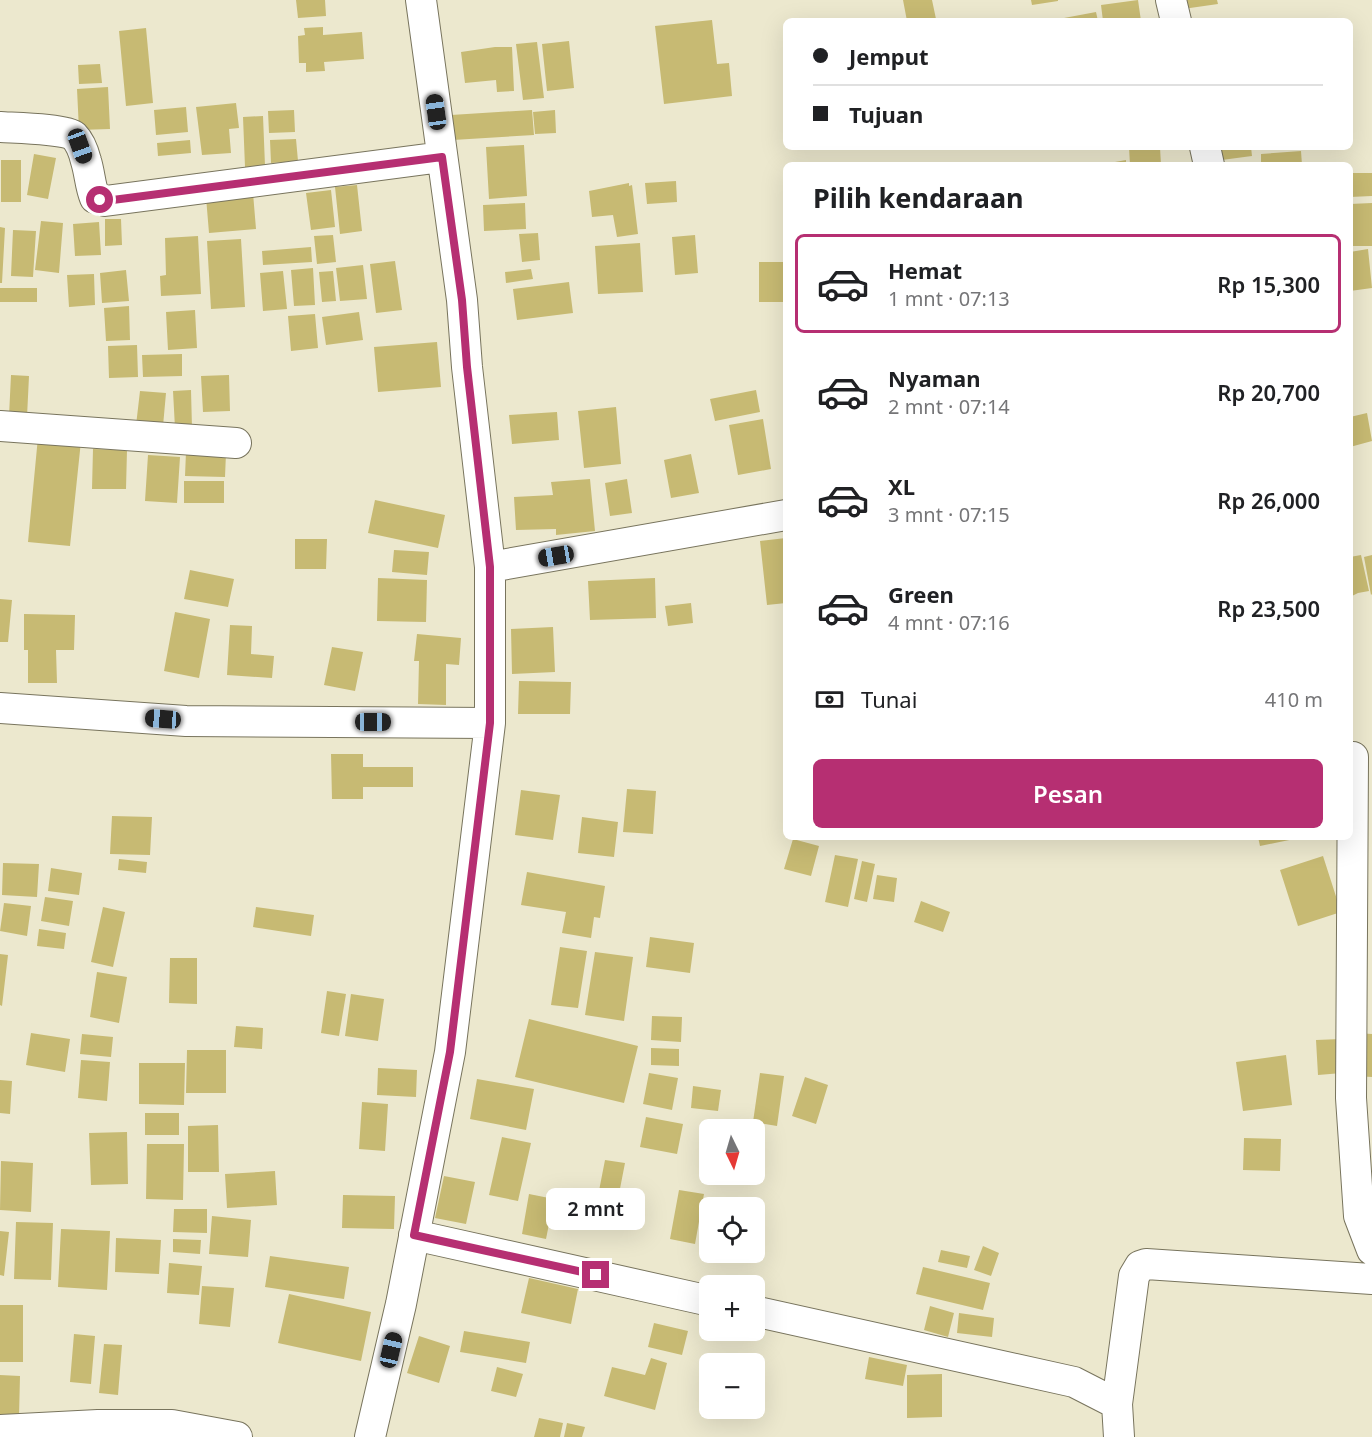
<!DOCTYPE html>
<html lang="id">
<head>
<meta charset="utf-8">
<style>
	:root { --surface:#fff; --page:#f6f6f6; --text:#202124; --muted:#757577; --line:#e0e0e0; --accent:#b62f72 }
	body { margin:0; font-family:"Noto Sans",sans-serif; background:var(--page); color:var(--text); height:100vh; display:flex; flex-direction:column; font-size:22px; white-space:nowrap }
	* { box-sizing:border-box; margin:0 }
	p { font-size:20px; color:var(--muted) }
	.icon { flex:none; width:33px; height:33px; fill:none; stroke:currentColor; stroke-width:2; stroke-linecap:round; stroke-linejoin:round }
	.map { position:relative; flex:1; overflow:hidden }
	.details { position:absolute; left:783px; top:162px; width:570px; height:678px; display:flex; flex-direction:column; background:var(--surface); border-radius:9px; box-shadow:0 6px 24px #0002 }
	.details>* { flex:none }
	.guide { position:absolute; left:783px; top:18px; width:570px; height:132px; border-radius:9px; box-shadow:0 6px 24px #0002; display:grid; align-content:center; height:132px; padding:0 30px; background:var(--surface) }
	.needle { width:39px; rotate:175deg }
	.fabs { position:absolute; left:699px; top:1119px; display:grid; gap:12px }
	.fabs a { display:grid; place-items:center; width:66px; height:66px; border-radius:9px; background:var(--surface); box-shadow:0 6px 24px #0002; font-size:30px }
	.end { position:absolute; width:27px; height:27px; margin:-14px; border:8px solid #b62f72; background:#fff; box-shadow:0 0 0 3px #fff }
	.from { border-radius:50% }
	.bubble { position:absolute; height:42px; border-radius:9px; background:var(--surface); box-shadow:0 6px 24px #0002; font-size:20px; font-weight:600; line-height:42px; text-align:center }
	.car { position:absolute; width:18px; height:36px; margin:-18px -9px; border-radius:8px; box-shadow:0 0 4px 2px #0007; background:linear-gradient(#222 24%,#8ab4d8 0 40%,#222 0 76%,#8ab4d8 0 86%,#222 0) }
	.guide b { display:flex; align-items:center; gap:21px; height:57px; font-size:22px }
	.guide b+b { border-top:2px solid var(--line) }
	.guide i { width:15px; height:15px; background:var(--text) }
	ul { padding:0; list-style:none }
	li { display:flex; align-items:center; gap:18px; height:99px; margin:0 12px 9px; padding:0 18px; border:3px solid transparent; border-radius:9px }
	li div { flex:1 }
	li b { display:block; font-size:22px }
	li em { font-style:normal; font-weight:600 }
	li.selected { border-color:var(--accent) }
	li>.icon { width:54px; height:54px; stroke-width:1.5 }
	h2 { padding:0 30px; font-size:27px; line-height:72px }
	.pay { display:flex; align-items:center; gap:15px; height:66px; padding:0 30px; font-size:22px }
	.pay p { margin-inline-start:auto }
	.primary-button { display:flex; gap:12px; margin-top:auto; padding:12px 30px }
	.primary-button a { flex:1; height:69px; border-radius:9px; background:var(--accent); color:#fff; font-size:24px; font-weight:600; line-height:69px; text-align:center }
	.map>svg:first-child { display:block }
	.building { fill:#c7ba73 }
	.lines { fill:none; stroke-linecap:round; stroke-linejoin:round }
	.minor-casing { stroke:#78745d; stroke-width:32 }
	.minor { stroke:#fff; stroke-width:30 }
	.route { stroke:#b62f72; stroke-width:8 }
</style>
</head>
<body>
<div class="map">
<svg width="1372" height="1437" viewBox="0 0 1372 1437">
	<rect width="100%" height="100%" fill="#ece8ce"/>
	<!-- building -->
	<path class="building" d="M296 0H325L326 16 298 18Z
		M903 0H932L936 19 907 21Z
		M1031 0H1058V1L1032 5Z
		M1138 0 1141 21H1103L1101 5Z
		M1181 0H1217L1218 4 1183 9Z
		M1096 12 1098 21H1065L1064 18Z
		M712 20 717 64 729 63 732 96 664 104 655 26Z
		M323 27V35L362 32 364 59 324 62 325 71 306 72V63H299L298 36 305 35 304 28Z
		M146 28 153 103 126 106 119 31Z
		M569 41 574 88 547 91 542 44Z
		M537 42 544 98 523 100 516 44Z
		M495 47H512L514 91 497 92 496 80 465 83 461 52Z
		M100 64 102 83 79 84 78 65Z
		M108 87 110 129 79 130 77 89Z
		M236 103 239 128 229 129 231 153 202 155 196 107Z
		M186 107 188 132 156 135 154 110Z
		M294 110 295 132 269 133 268 111Z
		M532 110 534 135 453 140 451 115Z
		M555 110 556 133 535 134 533 112Z
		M263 116 265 166 245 167 243 117Z
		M296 139 298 161 271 163 270 140Z
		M190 140 191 153 158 156 157 143Z
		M524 145 527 196 489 199 486 147Z
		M1129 147H1160L1161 165H1130Z
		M1213 147H1251L1252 156 1214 161Z
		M1275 147H1292V149L1276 150Z
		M1301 151 1302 165H1261V154Z
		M34 154 56 158 48 199 27 195Z
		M1 160H21V202H1Z
		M1126 160V165H1104V164Z
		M1350 173H1372V196L1350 197Z
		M676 181 677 202 647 204 645 183Z
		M629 183V186L632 185 638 234 617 237 613 215 592 217 589 191Z
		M357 185 362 231 340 234 335 187Z
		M331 190 335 227 311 230 306 193Z
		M253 193 256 229 209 233 206 197Z
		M525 203 526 229 484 231 483 205Z
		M1372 203V246H1350V204Z
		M105 219H121L122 245 105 246Z
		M41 221 63 223 59 273 35 270Z
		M99 222 101 255 75 256 73 224Z
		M0 227 5 228 2 283H0Z
		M13 230 36 231 33 277 11 276Z
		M538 233 540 260 522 262 519 234Z
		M333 235 336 262 317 264 314 236Z
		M695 235 698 273 675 275 672 237Z
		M198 236 201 294 161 296 160 276 166 275 165 238Z
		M241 239 245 307 211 309 207 241Z
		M640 243 643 292 598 294 595 246Z
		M311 247 312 262 263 265 262 251Z
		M1368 249 1372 288 1350 291V252Z
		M395 261 402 310 376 313 370 264Z
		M759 262H786V302H759Z
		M363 265 367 299 340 301 336 268Z
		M313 268 315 305 294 306 291 270Z
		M531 269 533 279 506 283 505 272Z
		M126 270 129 301 102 303 100 273Z
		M283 271 287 309 263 311 260 273Z
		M333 271 336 301 322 302 319 272Z
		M94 274 95 305 69 307 67 275Z
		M569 282 573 313 517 320 513 289Z
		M0 288H37V302H0Z
		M129 306 130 340 106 341 104 308Z
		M195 310 197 348 168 350 166 312Z
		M359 312 363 340 326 345 322 317Z
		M315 314 318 348 291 351 288 316Z
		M437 342 441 387 378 392 374 347Z
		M137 345 138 377 109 378 108 346Z
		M182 354V376L143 377 142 355Z
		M11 375 29 376 27 417 9 416Z
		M229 375 230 411 203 412 201 376Z
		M191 390 192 428H175L173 391Z
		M756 390 760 412 715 421 710 399Z
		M140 391 166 393 162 437 135 434Z
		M616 407 621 464 584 468 578 411Z
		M557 412 559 440 512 444 509 415Z
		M1367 413 1372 441 1350 447V417Z
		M763 419 771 469 738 475 729 425Z
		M38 437 81 441 70 546 28 542Z
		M93 449 127 450 126 489H92Z
		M186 452 226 453 225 477 185 476Z
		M691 454 699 493 671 498 664 460Z
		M148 455 180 457 177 503 145 501Z
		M590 479 595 531 556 535V529L516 530 514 497 553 495 551 482Z
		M627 479 632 513 610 516 605 483Z
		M184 481H224V503H184Z
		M375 500 445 515 438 548 368 533Z
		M786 538V603L767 605 760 541Z
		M295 539H327L326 569H295Z
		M394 550 429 552 427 575 392 572Z
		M1361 555 1369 591 1358 593 1350 597V570L1353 568 1350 557Z
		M1372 555V594L1371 595 1364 557Z
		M190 570 234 579 228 607 184 599Z
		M378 578 427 580 426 622 377 621Z
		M655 578 656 618 590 620 588 581Z
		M0 599 12 600 8 642H0Z
		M691 603 693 623 668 626 665 606Z
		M175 612 210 619 199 678 164 671Z
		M24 614 75 615 74 650H56L57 683H28V650H24Z
		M230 625 252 626 251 654 274 656 272 678 227 675Z
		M553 627 555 672 512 674 511 629Z
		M786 632V650H784L783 633Z
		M417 634 461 638 459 665 446 664V705L418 704 419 661H414Z
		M332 647 363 652 355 691 324 685Z
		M519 681 571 682 570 714H518Z
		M331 754H363V767H413V787H363V799H332Z
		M627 789 656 791 653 834 623 832Z
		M521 790 560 795 553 840 515 835Z
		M112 816 152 817 150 855 110 854Z
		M582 817 618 822 614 857 578 853Z
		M1258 837H1299V838L1260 846Z
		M793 839 819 846 811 876 784 869Z
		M835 855 858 859 848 907 825 902Z
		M1323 856 1341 912 1298 926 1280 870Z
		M119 859 147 862 146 873 118 870Z
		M862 861 875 864 867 902 854 899Z
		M3 863 39 864 37 897 2 895Z
		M51 868 82 873 79 895 48 891Z
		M527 872 605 886 600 918 594 917 591 938 562 933 566 912 521 905Z
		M877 875 897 878 894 902 873 899Z
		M45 897 73 901 69 926 41 921Z
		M921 901 950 912 943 932 914 922Z
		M4 903 31 906 27 936 0 931Z
		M103 907 125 912 113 967 91 962Z
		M256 907 314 915 311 936 253 927Z
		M39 929 66 933 64 949 37 946Z
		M650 937 694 943 690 973 646 967Z
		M560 947 587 951 578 1008 551 1005Z
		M595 952 633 957 624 1021 585 1015Z
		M0 954 8 955 2 1006 0 1005Z
		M170 958H197V1004L169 1003Z
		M97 972 127 977 119 1023 90 1017Z
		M327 991 346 994 339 1036 321 1033Z
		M351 994 384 999 378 1041 345 1036Z
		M652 1016 682 1017 681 1042 651 1040Z
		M529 1019 638 1046 624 1103 515 1077Z
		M236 1026 263 1028 262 1049 234 1047Z
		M31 1033 70 1039 65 1072 26 1065Z
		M1356 1033 1372 1034V1077L1355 1076Z
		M82 1034 113 1037 111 1057 80 1054Z
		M1341 1039 1342 1073 1318 1075 1316 1040Z
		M651 1048 679 1049V1066L651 1065Z
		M187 1050H226V1093H186Z
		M1286 1055 1292 1105 1243 1111 1236 1062Z
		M81 1060 110 1062 107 1101 78 1098Z
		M139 1063H185L184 1105 139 1104Z
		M378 1068 417 1070 416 1097 377 1095Z
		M649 1073 678 1078 672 1110 643 1104Z
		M760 1073 784 1076 777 1126 753 1122Z
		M805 1077 828 1085 816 1124 792 1116Z
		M477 1079 534 1089 526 1130 470 1119Z
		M0 1080 12 1081 10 1114 0 1113Z
		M693 1086 721 1090 718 1111 691 1108Z
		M362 1102 388 1104 385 1151 359 1149Z
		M145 1113H179V1135H145Z
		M646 1117 683 1124 677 1154 640 1147Z
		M218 1125 219 1172H188V1126Z
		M127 1132 128 1184 91 1185 89 1133Z
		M502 1137 531 1143 518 1201 489 1195Z
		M1244 1138 1281 1139 1280 1171 1243 1170Z
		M147 1144H184L183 1200 146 1199Z
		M605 1160 625 1163 617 1204 597 1201Z
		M1 1161 33 1163 31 1212 0 1210Z
		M275 1171 277 1205 227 1208 225 1174Z
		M444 1176 475 1182 466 1224 435 1218Z
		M679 1190 704 1194 695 1244 670 1239Z
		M529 1194 554 1199 546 1239 522 1234Z
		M343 1195 395 1196 394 1229 342 1228Z
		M174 1209H207V1233L173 1232Z
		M212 1216 251 1220 248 1257 209 1254Z
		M16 1222 53 1223 51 1280 14 1279Z
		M61 1229 110 1231 107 1290 58 1287Z
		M0 1231 9 1232 4 1276 0 1275Z
		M116 1238 161 1240 159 1274 115 1272Z
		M173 1239 201 1240 200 1254 173 1252Z
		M983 1246 999 1253 991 1276 974 1270Z
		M941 1250 970 1256 967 1268 938 1262Z
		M270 1256 349 1267 344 1299 265 1287Z
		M169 1263 202 1266 199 1295 167 1293Z
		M923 1267 990 1283 983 1310 916 1294Z
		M529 1278 578 1289 571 1324 521 1313Z
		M202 1286 234 1288 230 1327 199 1324Z
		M289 1294 371 1312 361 1361 278 1343Z
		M0 1305H23V1362H0Z
		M930 1306 954 1313 948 1337 924 1330Z
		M959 1313 994 1318 992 1337 957 1333Z
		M654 1323 688 1331 682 1355 648 1347Z
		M464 1331 530 1342 526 1363 460 1352Z
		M74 1334 95 1336 91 1384 70 1382Z
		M419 1336 450 1346 439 1383 407 1373Z
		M104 1344 122 1345 118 1395 99 1393Z
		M869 1357 907 1365 903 1386 865 1379Z
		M651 1358 667 1363 655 1410 604 1396 612 1367 645 1375Z
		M497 1367 523 1374 516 1397 491 1391Z
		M942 1374V1417L907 1418V1375Z
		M0 1375 20 1376 19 1417 0 1416Z
		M539 1418 563 1423 560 1437H534Z
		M567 1423 585 1427 582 1437H564Z"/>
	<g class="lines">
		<!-- minor casing -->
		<g class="minor-casing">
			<path id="minor" d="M1171 0 1176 21
				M0 127C14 128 66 129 74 136 80 142 84 153 86 161 90 174 90 186 95 198L105 201 442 157
				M1205 147 1209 165
				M0 426 236 443
				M490 567 786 515
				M0 708 186 721 490 723
				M1353 757 1351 1098 1359 1216 1372 1250
				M414 1235 710 1301
				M754 1311 1074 1382 1117 1404 1119 1437
				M1117 1404 1134 1276 1140 1266 1146 1264 1372 1279
				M0 1430 98 1425H172L237 1437
				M370 1437 401 1304 450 1052 490 723V567L467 367 462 300 421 0"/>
		</g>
		<!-- minor -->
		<use href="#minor" class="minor"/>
	</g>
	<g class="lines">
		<!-- route -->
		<path class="route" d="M100 200 105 201 442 157 462 300 467 367 490 567V723L450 1052 414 1235 596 1275"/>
	</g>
</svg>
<div class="fabs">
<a><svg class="needle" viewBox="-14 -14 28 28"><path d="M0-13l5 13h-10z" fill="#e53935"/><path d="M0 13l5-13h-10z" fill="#757577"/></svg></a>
<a><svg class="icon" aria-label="locate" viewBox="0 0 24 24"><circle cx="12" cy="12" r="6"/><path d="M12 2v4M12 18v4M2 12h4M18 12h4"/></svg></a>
<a>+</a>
<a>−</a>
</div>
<i class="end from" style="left:100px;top:200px"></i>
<i class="end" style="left:596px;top:1275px"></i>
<div class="bubble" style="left:546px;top:1188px;width:99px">2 mnt</div>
<i class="car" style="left:436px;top:112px;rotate:352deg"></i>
<i class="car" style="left:80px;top:146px;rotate:160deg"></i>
<i class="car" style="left:556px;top:556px;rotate:260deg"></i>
<i class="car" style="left:163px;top:719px;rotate:274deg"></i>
<i class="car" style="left:373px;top:722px;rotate:90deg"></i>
<i class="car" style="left:391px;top:1350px;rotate:13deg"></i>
<div class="guide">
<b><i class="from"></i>Jemput</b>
<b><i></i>Tujuan</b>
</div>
<section class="details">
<h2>Pilih kendaraan</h2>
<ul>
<li class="selected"><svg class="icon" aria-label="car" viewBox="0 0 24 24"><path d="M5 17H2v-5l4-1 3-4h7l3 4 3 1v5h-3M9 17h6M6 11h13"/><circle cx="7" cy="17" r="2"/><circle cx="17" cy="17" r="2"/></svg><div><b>Hemat</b><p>1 mnt · 07:13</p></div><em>Rp 15,300</em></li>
<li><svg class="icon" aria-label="car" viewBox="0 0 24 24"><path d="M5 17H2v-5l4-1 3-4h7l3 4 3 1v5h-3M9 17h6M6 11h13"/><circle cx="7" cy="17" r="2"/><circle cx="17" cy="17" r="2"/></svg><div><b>Nyaman</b><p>2 mnt · 07:14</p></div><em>Rp 20,700</em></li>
<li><svg class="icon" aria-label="car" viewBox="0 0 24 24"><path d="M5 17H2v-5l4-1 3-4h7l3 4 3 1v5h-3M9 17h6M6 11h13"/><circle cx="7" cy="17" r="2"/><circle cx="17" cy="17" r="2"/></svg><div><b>XL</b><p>3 mnt · 07:15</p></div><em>Rp 26,000</em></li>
<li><svg class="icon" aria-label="car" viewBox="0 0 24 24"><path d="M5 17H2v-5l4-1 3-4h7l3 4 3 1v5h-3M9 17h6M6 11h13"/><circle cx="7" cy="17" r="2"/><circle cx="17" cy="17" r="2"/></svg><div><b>Green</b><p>4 mnt · 07:16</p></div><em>Rp 23,500</em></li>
</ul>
<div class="pay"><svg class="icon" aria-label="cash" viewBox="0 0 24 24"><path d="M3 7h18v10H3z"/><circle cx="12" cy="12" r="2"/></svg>Tunai<p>410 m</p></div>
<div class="primary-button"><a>Pesan</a></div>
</section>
</div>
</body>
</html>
